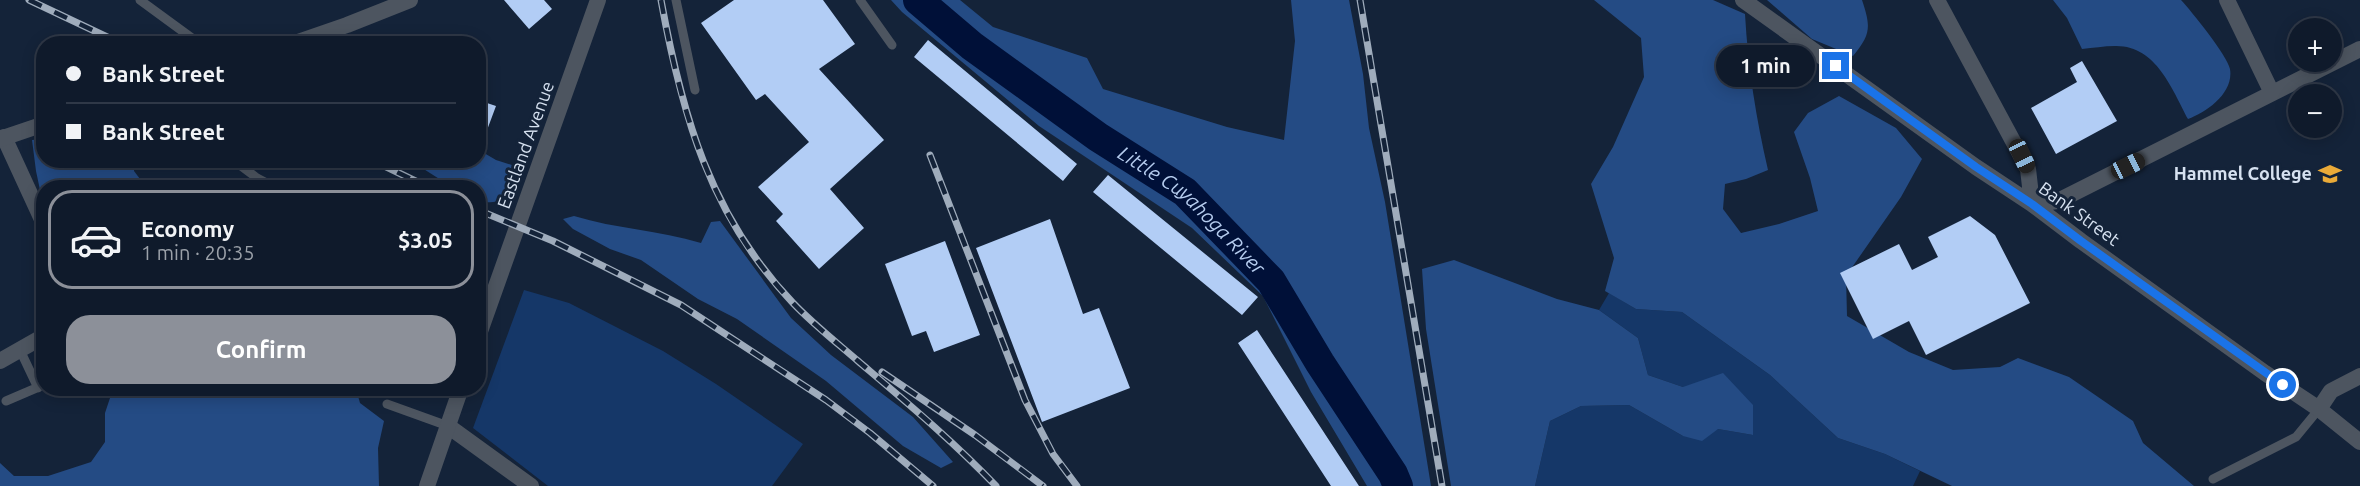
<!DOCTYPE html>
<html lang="en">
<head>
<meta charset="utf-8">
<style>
	:root { --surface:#0f1a2b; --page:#1d2737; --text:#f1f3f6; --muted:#9ba1a9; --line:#2f3847; --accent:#8c9099 }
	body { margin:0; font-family:Ubuntu,sans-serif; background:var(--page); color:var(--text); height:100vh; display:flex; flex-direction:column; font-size:22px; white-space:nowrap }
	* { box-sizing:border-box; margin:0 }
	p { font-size:20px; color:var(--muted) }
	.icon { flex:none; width:33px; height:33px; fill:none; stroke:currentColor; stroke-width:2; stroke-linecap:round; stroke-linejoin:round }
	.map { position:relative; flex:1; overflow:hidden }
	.sheet { position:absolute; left:36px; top:180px; width:450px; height:216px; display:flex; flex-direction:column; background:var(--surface); border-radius:24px; box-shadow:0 3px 15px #0003,0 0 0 2px var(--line) }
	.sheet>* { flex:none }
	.banner { position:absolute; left:36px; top:36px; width:450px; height:132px; border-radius:24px; box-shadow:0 3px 15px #0003,0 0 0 2px var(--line); display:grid; align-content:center; height:132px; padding:0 30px; background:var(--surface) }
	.buttons { position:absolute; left:2288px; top:18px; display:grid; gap:12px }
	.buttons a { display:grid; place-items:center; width:54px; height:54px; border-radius:50%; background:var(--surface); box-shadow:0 3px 15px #0003,0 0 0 2px var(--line); font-size:30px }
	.end { position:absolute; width:27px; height:27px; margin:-14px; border:8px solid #1a73e8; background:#fff; box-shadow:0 0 0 3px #fff }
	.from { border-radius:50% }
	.bubble { position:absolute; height:42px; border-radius:21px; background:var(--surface); box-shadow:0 3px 15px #0003,0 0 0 2px var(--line); font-size:20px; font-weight:700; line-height:42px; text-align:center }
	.car { position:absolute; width:18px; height:36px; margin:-18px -9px; border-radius:8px; box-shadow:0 0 4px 2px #0007; background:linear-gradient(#222 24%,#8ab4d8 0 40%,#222 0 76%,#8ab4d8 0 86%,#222 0) }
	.banner b { display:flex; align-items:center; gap:21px; height:57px; font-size:22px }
	.banner b+b { border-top:2px solid var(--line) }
	.banner i { width:15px; height:15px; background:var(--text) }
	ul { padding:10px 0 0; list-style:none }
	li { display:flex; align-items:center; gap:18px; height:99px; margin:0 12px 9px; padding:0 18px; border:3px solid transparent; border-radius:24px }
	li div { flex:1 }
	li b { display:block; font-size:22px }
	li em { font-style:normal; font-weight:700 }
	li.current { border-color:var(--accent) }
	li>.icon { width:54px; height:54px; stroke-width:1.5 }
	.button { display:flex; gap:12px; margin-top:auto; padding:12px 30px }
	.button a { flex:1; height:69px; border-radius:24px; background:var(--accent); color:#fff; font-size:24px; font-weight:700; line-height:69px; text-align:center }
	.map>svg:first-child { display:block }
	.green { fill:#153768 }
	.forest { fill:#244b84 }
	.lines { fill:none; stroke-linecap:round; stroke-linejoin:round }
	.river { stroke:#001038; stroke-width:30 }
	.building { fill:#b2cdf5 }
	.service { stroke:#4d5560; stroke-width:9 }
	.minor { stroke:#4d5560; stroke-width:16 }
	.tertiary { stroke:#4d5560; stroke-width:16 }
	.rail-casing { stroke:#9facbc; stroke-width:7 }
	.rail { stroke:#142339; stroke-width:4.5; stroke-dasharray:14; stroke-linecap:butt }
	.route { stroke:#1a73e8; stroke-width:8 }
	.labels { text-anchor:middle; stroke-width:6; stroke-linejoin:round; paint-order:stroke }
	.street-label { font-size:18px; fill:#d6e1f0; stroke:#142339 }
	.poi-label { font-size:18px; font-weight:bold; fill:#d6e1f0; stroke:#142339; text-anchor:end }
	.water-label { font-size:20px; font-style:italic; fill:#b5ccee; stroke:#142339 }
</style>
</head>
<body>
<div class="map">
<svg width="2360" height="486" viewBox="0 0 2360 486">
	<rect width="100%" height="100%" fill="#142339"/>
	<!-- green -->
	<path class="green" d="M524 290 569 303 663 351 716 384 803 444 772 486H548L473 428Z
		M1609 293 1636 309 1682 312 1770 375 1838 438 1885 454 1920 471 1913 486H1535L1550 421 1581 406 1629 405 1683 436 1718 429 1753 435 1683 387 1648 375 1638 338 1599 310Z"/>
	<!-- forest -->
	<path class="forest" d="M891 0H960L993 27 1087 58 1103 89 1227 127 1284 140 1295 41 1291 0H1349L1363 74 1369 128 1385 202 1431 486H1367L1311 392 1263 296 1192 228 1039 126 902 12Z
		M1594 0H1713L1745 14C1748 68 1756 118 1768 170L1746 179 1725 184 1723 209 1741 233 1779 224 1818 211 1810 178 1794 132 1808 113 1839 96 1896 128 1922 159 1901 197 1846 276 1847 316 1909 352 1953 370 2000 367 2018 358 2069 377 2133 421 2143 443 2194 486H1952L1885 454 1838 438 1770 375 1682 312 1636 309 1605 291 1614 258 1591 184 1613 147 1644 77 1641 38Z
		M1767 0H1862C1871 27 1871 34 1853 56L1812 39Z
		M2053 0H2181C2192 12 2227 55 2230 69 2234 93 2207 112 2188 119 2172 89 2156 45 2115 46 2104 46 2093 48 2082 49L2067 18Z
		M43 139 44 160 82 161 94 168 97 161H134V171L146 187 44 188 43 204 36 171 32 140Z
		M479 150 496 160 515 166 516 185C503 200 499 205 479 201L478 188 452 187 411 161 478 160Z
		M574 216C616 229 659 230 701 243L711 222 720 221 791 318 831 355 913 417 953 462 941 468 903 446 826 381 737 319 698 299 641 260 610 249 573 229 563 219Z
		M1454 260 1557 299 1599 310 1638 338 1648 375 1683 387 1723 373 1753 405V435L1718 429 1702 441 1683 436 1629 405 1581 406 1550 421 1535 486H1451L1426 329 1422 269Z
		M113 389H356L360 403 384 421 378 448 379 486H0V463L14 476H48L91 462 105 442V413Z"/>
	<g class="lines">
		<!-- river -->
		<path class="river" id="s1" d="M918 0 972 46 1098 137 1185 192 1271 281 1320 363 1393 474 1398 486"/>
	</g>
	<!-- building -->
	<path class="building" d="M504 0H544L552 9 529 29Z
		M734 0H823L855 44 819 69 884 140 830 189 864 228 819 269 776 221 783 214 758 187 809 142 765 94 756 100 701 23Z
		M928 40 1077 164 1063 181 914 57Z
		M2082 61 2117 121 2056 154 2031 108 2077 82 2070 68Z
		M478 100 496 106 480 149H478Z
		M1108 175 1258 297 1242 315 1093 192Z
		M1970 216 1995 235 2030 303 1926 355 1909 321 1873 339 1840 273 1899 244 1912 270 1938 257 1928 237Z
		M1050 219 1083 314 1099 308 1130 388 1042 422 976 248Z
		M945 241 980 335 934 352 926 331 912 336 885 264Z
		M1257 330 1359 486H1331L1238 343Z"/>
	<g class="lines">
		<!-- service -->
		<path class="service" d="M140 0 200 44
			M676 0 695 90
			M860 0 892 45
			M233 160 257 178 276 188
			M478 295 491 302
			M20 350 38 388
			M6 401 41 386
			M387 404 448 426
			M2213 479 2296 437 2319 409"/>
		<!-- minor -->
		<path class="minor" d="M1743 0 1976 167 2032 204 2081 241 2265 373 2319 409 2360 442
			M1937 0 2028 169 2032 204 2058 201 2360 49
			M2227 0 2272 93
			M4 137 44 224
			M0 361 44 336
			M2319 409 2331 391 2360 376
			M448 426 531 486"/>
		<!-- tertiary -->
		<path class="tertiary" d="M292 44 347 25 410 0
			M0 139 44 124
			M478 337 598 0
			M427 486 461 388"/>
		<!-- rail casing -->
		<g class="rail-casing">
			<path id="rail" d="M29 0 122 44
				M661 0C682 115 710 216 793 303 813 324 836 342 858 361 905 401 953 441 996 486
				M1360 0 1442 486
				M930 155 1025 400 1053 454 1077 486
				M372 160 430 188
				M478 210 553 241 681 305 826 400 870 433 933 486
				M882 372 975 435 1043 486"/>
		</g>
		<!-- rail -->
		<use href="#rail" class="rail"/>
	</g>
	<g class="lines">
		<!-- route -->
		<path class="route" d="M1836 66 1976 167 2032 204 2081 241 2283 385"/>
	</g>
	<!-- icons -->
	<defs>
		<g id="school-bare" transform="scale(1.8)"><path d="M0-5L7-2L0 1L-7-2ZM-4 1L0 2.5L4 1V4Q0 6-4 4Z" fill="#eaaa38" stroke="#142339" stroke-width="2.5" paint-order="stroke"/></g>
	</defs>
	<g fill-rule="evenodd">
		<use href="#school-bare" x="2330" y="174"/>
	</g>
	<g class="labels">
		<!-- street labels -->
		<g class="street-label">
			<text transform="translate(526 145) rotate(-70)" y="6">Eastland Avenue</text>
			<text transform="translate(2079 214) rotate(36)" y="6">Bank Street</text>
		</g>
		<!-- poi labels -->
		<g class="poi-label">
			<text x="2312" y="180">Hammel College</text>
		</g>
		<!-- water labels -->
		<g class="water-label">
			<text dy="7" stroke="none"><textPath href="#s1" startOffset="346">Little Cuyahoga River</textPath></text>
		</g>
	</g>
</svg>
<div class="buttons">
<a>+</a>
<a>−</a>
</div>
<i class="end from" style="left:2283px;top:385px"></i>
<i class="end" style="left:1836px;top:66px"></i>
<div class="bubble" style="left:1716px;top:45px;width:99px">1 min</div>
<i class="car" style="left:2022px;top:156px;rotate:155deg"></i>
<i class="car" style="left:2128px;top:166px;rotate:64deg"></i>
<div class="banner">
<b><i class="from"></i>Bank Street</b>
<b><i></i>Bank Street</b>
</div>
<section class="sheet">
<ul>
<li class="current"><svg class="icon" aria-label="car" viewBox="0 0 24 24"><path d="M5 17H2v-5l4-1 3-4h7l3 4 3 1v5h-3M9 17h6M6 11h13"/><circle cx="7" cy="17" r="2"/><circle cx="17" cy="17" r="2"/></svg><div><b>Economy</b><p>1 min · 20:35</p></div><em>$3.05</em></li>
</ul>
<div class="button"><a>Confirm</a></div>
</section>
</div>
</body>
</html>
